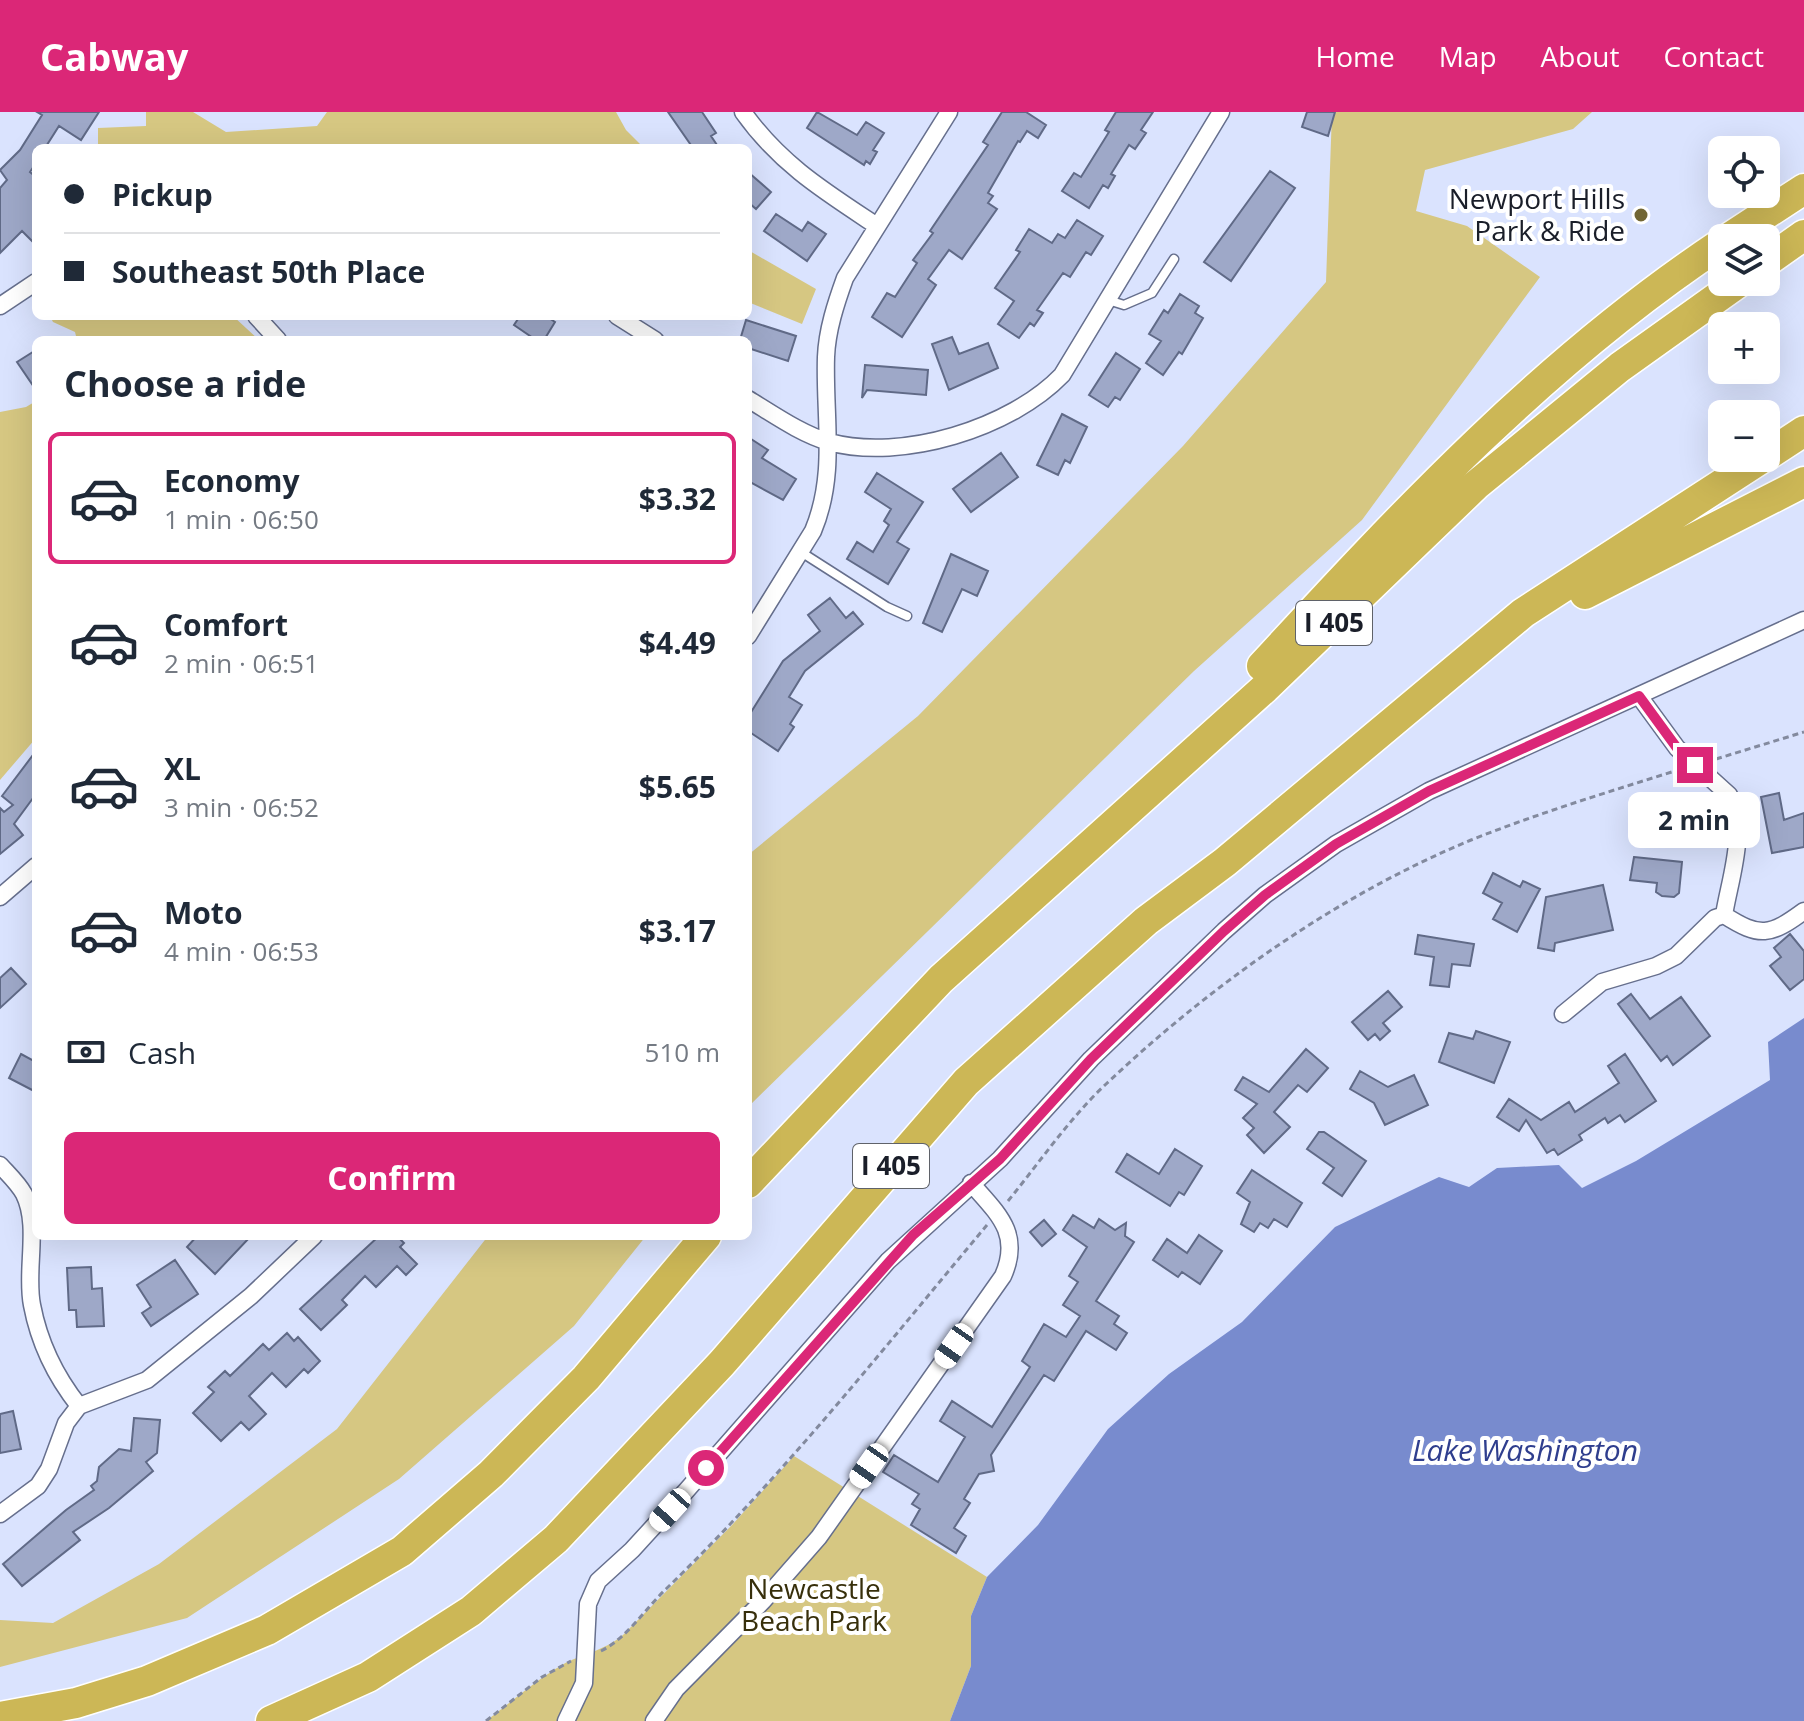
<!DOCTYPE html>
<html lang="en">
<head>
<meta charset="utf-8">
<style>
	:root { --surface:#fff; --page:#f6f6f7; --text:#1f2937; --muted:#747a83; --line:#e0e1e3; --accent:#db2777 }
	body { margin:0; font-family:"Open Sans",sans-serif; background:var(--page); color:var(--text); height:100vh; display:flex; flex-direction:column; font-size:30px; white-space:nowrap }
	* { box-sizing:border-box; margin:0 }
	p { font-size:26px; color:var(--muted) }
	.icon { flex:none; width:44px; height:44px; fill:none; stroke:currentColor; stroke-width:2; stroke-linecap:round; stroke-linejoin:round }
	.map { position:relative; flex:1; overflow:hidden }
	.panel { position:absolute; left:32px; top:224px; width:720px; height:904px; display:flex; flex-direction:column; background:var(--surface); border-radius:12px; box-shadow:0 8px 32px #0002 }
	.panel>* { flex:none }
	.top-card { position:absolute; left:32px; top:32px; width:720px; height:176px; border-radius:12px; box-shadow:0 8px 32px #0002; display:grid; align-content:center; height:176px; padding:0 32px; background:var(--surface) }
	.fabs { position:absolute; left:1708px; top:24px; display:grid; gap:16px }
	.fabs a { display:grid; place-items:center; width:72px; height:72px; border-radius:12px; background:var(--surface); box-shadow:0 8px 32px #0002; font-size:40px }
	.end { position:absolute; width:36px; height:36px; margin:-18px; border:10px solid #db2777; background:#fff; box-shadow:0 0 0 4px #fff }
	.from { border-radius:50% }
	.bubble { position:absolute; height:56px; border-radius:12px; background:var(--surface); box-shadow:0 8px 32px #0002; font-size:26px; font-weight:700; line-height:56px; text-align:center }
	.car { position:absolute; width:24px; height:48px; margin:-24px -12px; border-radius:10px; box-shadow:0 0 6px 2px #0007; background:linear-gradient(#fff 24%,#345 0 40%,#fff 0 76%,#345 0 86%,#fff 0) }
	.top-card b { display:flex; align-items:center; gap:28px; height:76px; font-size:30px }
	.top-card b+b { border-top:2px solid var(--line) }
	.top-card i { width:20px; height:20px; background:var(--text) }
	ul { padding:0; list-style:none }
	li { display:flex; align-items:center; gap:24px; height:132px; margin:0 16px 12px; padding:0 16px; border:4px solid transparent; border-radius:12px }
	li div { flex:1 }
	li b { display:block; font-size:30px }
	li em { font-style:normal; font-weight:700 }
	li.selected { border-color:var(--accent) }
	li>.icon { width:72px; height:72px; stroke-width:1.5 }
	h2 { padding:0 32px; font-size:36px; line-height:96px }
	.pay { display:flex; align-items:center; gap:20px; height:88px; padding:0 32px; font-size:30px }
	.pay p { margin-inline-start:auto }
	.action { display:flex; gap:16px; margin-top:auto; padding:16px 32px }
	.action a { flex:1; height:92px; border-radius:12px; background:var(--accent); color:#fff; font-size:32px; font-weight:700; line-height:92px; text-align:center }
	header { display:flex; align-items:center; gap:48px; box-sizing:border-box; height:112px; padding:0 40px; background:var(--accent); color:#fff }
	header strong { font-size:38px }
	nav { display:flex; gap:44px; margin-inline-start:auto; font-size:28px }
	.map>svg:first-child { display:block }
	.green { fill:#d6c782 }
	.water { fill:#788bce }
	.building { fill:#9ea8c8; stroke:#606a87; stroke-width:2 }
	.lines { fill:none; stroke-linecap:round; stroke-linejoin:round }
	.lane-casing { stroke:#666f8d; stroke-width:11 }
	.street-casing { stroke:#666f8d; stroke-width:19 }
	.highway-casing { stroke:#fff; stroke-width:33 }
	.path { stroke:#838a9e; stroke-width:3; stroke-dasharray:6 4; stroke-linecap:butt }
	.lane { stroke:#fff; stroke-width:8 }
	.street { stroke:#fff; stroke-width:16 }
	.highway { stroke:#ccb756; stroke-width:30 }
	.route { stroke:#db2777; stroke-width:10 }
	.poi-dot { fill:#726633; stroke:#fff; stroke-width:3 }
	.labels { text-anchor:middle; stroke-width:8; stroke-linejoin:round; paint-order:stroke }
	.shield { fill:#fff; stroke:#5f6269; stroke-width:2 }
	.shield-label { font-size:26px; font-weight:bold; fill:#1a1e29 }
	.poi-label { font-size:28px; fill:#1a1e29; stroke:#fff; text-anchor:end }
	.park-label { font-size:28px; fill:#372f0b; stroke:#fff }
	.water-label { font-size:30px; font-style:italic; fill:#2f3e8e; stroke:#fff }
</style>
</head>
<body>
<header>
<strong>Cabway</strong>
<nav><a>Home</a><a>Map</a><a>About</a><a>Contact</a></nav>
</header>
<div class="map">
<svg width="1804" height="1609" viewBox="0 0 1804 1609">
	<rect width="100%" height="100%" fill="#dae3fe"/>
	<!-- green -->
	<path class="green" d="M146 0H193L226 20 317 14 327 0H616L626 18 644 36H98V16L146 14Z
		M1332 0H1592L1573 17 1425 58 1416 99 1467 114 1540 165 1362 408 1194 559 748 995V743L918 604 1183 334 1326 170Z
		M748 138 816 177 802 212 748 190Z
		M50 204H233L259 228H77L75 220 53 210Z
		M36 289V626L0 668V300L26 295Z
		M488 1124H646L574 1214 399 1367 187 1506 0 1555V1508L53 1511 159 1452 337 1317Z
		M794 1344 987 1465 971 1504V1554L950 1609H486C511 1590 535 1569 562 1553 583 1541 602 1540 623 1523L732 1413Z"/>
	<!-- water -->
	<path class="water" d="M1804 906V1609H950L971 1554V1504L987 1465 1038 1413 1108 1317 1169 1262 1242 1210 1335 1115 1439 1065 1469 1075 1497 1056 1559 1053 1582 1076 1636 1049 1770 968 1768 930Z"/>
	<!-- building -->
	<path class="building" d="M37 0H99L81 28 59 14 45 36H36V51L30 60 36 65V133L22 119 0 141V76L7 68 0 58 20 38 42 3Z
		M668 0H702L716 21 711 24 719 36H693Z
		M817 0 857 23 866 10 884 21 873 38 877 40 870 52 866 49 864 53 807 16Z
		M1002 0H1026L1046 13 1038 26 1027 19 1020 30 1018 29 988 81 993 84 988 91 997 97 962 147 949 138 928 167 936 173 902 225 872 205 887 181 895 185 917 151 913 148 933 121 930 119 988 33 983 30Z
		M1116 0H1153L1141 18 1146 21 1135 37 1129 33 1111 62 1115 64 1108 76 1103 73 1089 96 1062 79 1074 61 1081 65 1109 20 1105 18Z
		M1307 0H1335L1328 24 1302 15Z
		M1270 59 1295 76 1231 169 1204 150Z
		M748 60 771 80 756 97 748 90Z
		M776 102 802 119 808 110 826 122 807 149 764 119Z
		M1077 108 1103 124 1091 143 1086 140 1070 165 1063 161 1037 198 1043 201 1034 214 1030 211 1019 226 998 212 1014 189 995 176 1020 140 1016 138 1029 117 1052 131 1058 122 1065 126Z
		M1180 182 1199 194 1195 201 1203 206 1182 242 1179 240 1163 263 1146 251 1161 229 1149 222 1164 198 1168 201Z
		M520 204H546L555 210 544 228H536L514 213Z
		M746 208 796 224 788 249 748 236V228H740Z
		M952 225 959 242 988 231 998 256 949 278 932 232Z
		M36 238V278L17 250Z
		M1116 241 1140 257 1120 288 1115 285 1108 295 1089 283Z
		M865 253 928 258 926 283 867 278 862 286Z
		M1062 302 1087 315 1070 351 1065 348 1058 363 1037 353Z
		M748 325 768 338 762 346 796 367 783 388 748 369Z
		M1001 341 1018 365 971 400 953 377Z
		M877 361 923 390 897 430 909 437 888 472 847 447 857 430 873 440 889 413 884 409 891 397 865 380Z
		M951 442 988 459 977 484 962 477 942 520 923 511Z
		M830 486 846 506 853 500 863 512 805 559 789 585 802 593 790 612 794 615 778 639 748 619V605L783 549 820 519 808 503Z
		M36 639V682L14 712 23 723 0 742V696L4 700 13 693 2 684Z
		M1779 681 1784 708 1804 701V735L1772 741 1761 685Z
		M1634 745 1682 750 1679 781 1674 785 1662 784 1656 780 1657 771 1630 768Z
		M1493 761 1520 775 1523 769 1540 777 1517 820 1493 807 1502 791 1483 781Z
		M1603 773 1613 818 1555 831 1554 839 1538 836 1546 785Z
		M1790 822 1804 839V867L1790 878 1770 854 1781 845 1774 836Z
		M1418 823 1474 832 1470 854 1452 852 1449 875 1430 873 1434 845 1415 842Z
		M11 856 26 872 0 896V866Z
		M1388 879 1402 895 1383 911 1390 919 1380 928 1375 922 1368 928 1352 910Z
		M1631 882 1650 907 1681 885 1710 924 1673 953 1667 944 1661 949 1618 892Z
		M1476 919 1510 930 1494 971 1439 950 1449 921 1473 927Z
		M1306 937 1328 956 1307 980 1298 973 1274 1000 1290 1015 1264 1041 1247 1023 1254 1016 1243 1006 1257 992 1235 978 1243 965 1269 980Z
		M21 942 36 950V980L9 966Z
		M1625 942 1656 989 1625 1010 1620 1003 1608 1011 1605 1006 1579 1023 1582 1028 1558 1043 1554 1037 1547 1041 1526 1008 1519 1019 1497 1005 1509 987 1541 1008 1569 990 1575 1000 1619 971 1608 954Z
		M1360 959 1388 975 1414 963 1428 993 1385 1013 1374 991 1350 977Z
		M1319 1020H1324L1366 1049 1342 1084 1323 1071 1334 1056 1307 1037Z
		M1175 1037 1202 1054 1184 1083 1179 1080 1170 1094 1116 1060 1127 1042 1159 1062Z
		M1252 1058 1302 1091 1287 1115 1274 1107 1268 1116 1260 1111 1254 1120 1241 1112 1250 1090 1237 1081Z
		M1073 1103 1094 1116 1099 1107 1115 1118 1126 1111 1125 1124 1134 1130 1096 1189 1119 1204 1114 1212 1127 1221 1116 1238 1086 1219 1054 1269 1044 1263 991 1343 994 1359 979 1362 964 1387 970 1391 954 1416 966 1424 956 1441 911 1413 920 1397 912 1392 919 1382 883 1360 894 1343 938 1370 965 1325 940 1309 952 1289 992 1315 1030 1255 1022 1249 1044 1212 1066 1225 1080 1204 1063 1193 1078 1170 1069 1164 1087 1135 1063 1118Z
		M1044 1108 1056 1122 1042 1134 1030 1120Z
		M1199 1123 1222 1139 1200 1172 1182 1160 1178 1165 1153 1148 1167 1127 1187 1141Z
		M197 1124H251L215 1162 187 1135Z
		M379 1124H397L404 1131 400 1135 417 1152 406 1163 397 1154 376 1175 365 1164 342 1188 347 1193 321 1218 300 1197Z
		M175 1148 198 1182 151 1214 142 1201 151 1195 137 1173Z
		M91 1155 92 1177 102 1176 104 1214 77 1215 76 1198H69L67 1156Z
		M287 1221 294 1229 298 1225 320 1249 308 1261 304 1257 286 1275 272 1261 249 1284 266 1302 249 1318 241 1310 221 1329 193 1301 214 1280 208 1275 225 1259 230 1264 263 1232 269 1238Z
		M13 1299 21 1337 0 1341V1302Z
		M134 1306 160 1308 157 1341 146 1350 153 1359 109 1396 73 1420 80 1428 22 1474 3 1452 66 1398 94 1378 91 1374 97 1369 99 1355 119 1337 131 1339Z"/>
	<g class="lines">
		<!-- lane casing -->
		<g class="lane-casing">
			<path id="lane" d="M1108 188 1124 193 1152 181 1174 147
				M801 440 887 495 907 504"/>
		</g>
		<!-- street casing -->
		<g class="street-casing">
			<path id="street" d="M743 0C780 52 824 79 877 114
				M0 194 36 170
				M256 204 278 228
				M617 204 655 228
				M748 287C773 302 801 322 829 330 902 350 1011 316 1062 263L1221 0
				M748 524 813 419C837 362 824 305 826 245 827 218 836 191 845 166L949 0
				M1639 584 1677 636 1729 683C1748 718 1730 766 1724 803
				M0 785 36 754
				M1563 902 1602 870 1656 854 1676 844 1715 806 1724 803C1760 826 1770 824 1804 799
				M0 1053C8 1062 18 1071 24 1082 40 1114 25 1159 32 1193 39 1230 56 1265 79 1294
				M0 1402 38 1374 49 1357 66 1311 79 1294 147 1268 251 1184 314 1124
				M566 1609 584 1571 588 1492 598 1469 632 1438 686 1379 888 1149 1000 1047 1091 947 1224 819 1265 783 1336 732 1429 679 1804 508
				M654 1609 676 1577 763 1489 819 1425 1003 1164C1022 1121 997 1101 971 1071"/>
		</g>
		<!-- highway casing -->
		<g class="highway-casing">
			<path id="highway" d="M1729 126 1804 77
				M1766 150 1804 123
				M1766 344 1804 319
				M1585 482 1804 370
				M1262 554C1403 400 1547 247 1722 131
				M748 1071 941 867 1265 576 1476 373 1620 255 1739 170
				M0 1605 76 1591 147 1569 267 1518 402 1439 491 1362 586 1266 706 1124
				M271 1609 368 1565 471 1499 556 1427 722 1251 966 970 1146 809 1225 750 1523 501 1762 346"/>
		</g>
		<!-- path -->
		<path class="path" d="M1716 647 1804 620
			M1008 1089C1039 1051 1069 1007 1105 973 1211 873 1336 784 1471 728 1539 701 1608 680 1678 658
			M601 1539C627 1526 645 1497 666 1477 783 1364 883 1237 987 1113
			M486 1609 542 1565 571 1549"/>
		<!-- lane -->
		<use href="#lane" class="lane"/>
		<!-- street -->
		<use href="#street" class="street"/>
		<!-- highway -->
		<use href="#highway" class="highway"/>
	</g>
	<g class="lines">
		<!-- route -->
		<path class="route" d="M706 1356 913 1123 1000 1047 1091 947 1224 819 1265 783 1336 732 1429 679 1639 584 1677 636 1695 653"/>
	</g>
	<!-- markers -->
	<circle class="poi-dot" cx="1641" cy="103" r="8"/>
	<g class="labels">
		<!-- shield labels -->
		<g class="shield">
			<rect x="1296" y="489" width="76" height="44" rx="6"/>
			<rect x="853" y="1032" width="76" height="44" rx="6"/>
		</g>
		<g class="shield-label">
			<text x="1334" y="520">I 405</text>
			<text x="891" y="1063">I 405</text>
		</g>
		<!-- poi labels -->
		<g class="poi-label">
			<text x="1625" y="97">Newport Hills<tspan x="1625" dy="32">Park &amp; Ride</tspan></text>
		</g>
		<!-- park labels -->
		<g class="park-label">
			<text x="814" y="1487">Newcastle<tspan x="814" dy="32">Beach Park</tspan></text>
		</g>
		<!-- water labels -->
		<g class="water-label">
			<text x="1525" y="1349">Lake Washington</text>
		</g>
	</g>
</svg>
<div class="fabs">
<a><svg class="icon" aria-label="locate" viewBox="0 0 24 24"><circle cx="12" cy="12" r="6"/><path d="M12 2v4M12 18v4M2 12h4M18 12h4"/></svg></a>
<a><svg class="icon" aria-label="layers" viewBox="0 0 24 24"><path d="M12 4l9 5-9 5-9-5zM3 14l9 5 9-5"/></svg></a>
<a>+</a>
<a>−</a>
</div>
<i class="end from" style="left:706px;top:1356px"></i>
<i class="end" style="left:1695px;top:653px"></i>
<div class="bubble" style="left:1628px;top:680px;width:132px">2 min</div>
<i class="car" style="left:954px;top:1234px;rotate:215deg"></i>
<i class="car" style="left:869px;top:1354px;rotate:215deg"></i>
<i class="car" style="left:670px;top:1398px;rotate:222deg"></i>
<div class="top-card">
<b><i class="from"></i>Pickup</b>
<b><i></i>Southeast 50th Place</b>
</div>
<section class="panel">
<h2>Choose a ride</h2>
<ul>
<li class="selected"><svg class="icon" aria-label="car" viewBox="0 0 24 24"><path d="M5 17H2v-5l4-1 3-4h7l3 4 3 1v5h-3M9 17h6M6 11h13"/><circle cx="7" cy="17" r="2"/><circle cx="17" cy="17" r="2"/></svg><div><b>Economy</b><p>1 min · 06:50</p></div><em>$3.32</em></li>
<li><svg class="icon" aria-label="car" viewBox="0 0 24 24"><path d="M5 17H2v-5l4-1 3-4h7l3 4 3 1v5h-3M9 17h6M6 11h13"/><circle cx="7" cy="17" r="2"/><circle cx="17" cy="17" r="2"/></svg><div><b>Comfort</b><p>2 min · 06:51</p></div><em>$4.49</em></li>
<li><svg class="icon" aria-label="car" viewBox="0 0 24 24"><path d="M5 17H2v-5l4-1 3-4h7l3 4 3 1v5h-3M9 17h6M6 11h13"/><circle cx="7" cy="17" r="2"/><circle cx="17" cy="17" r="2"/></svg><div><b>XL</b><p>3 min · 06:52</p></div><em>$5.65</em></li>
<li><svg class="icon" aria-label="car" viewBox="0 0 24 24"><path d="M5 17H2v-5l4-1 3-4h7l3 4 3 1v5h-3M9 17h6M6 11h13"/><circle cx="7" cy="17" r="2"/><circle cx="17" cy="17" r="2"/></svg><div><b>Moto</b><p>4 min · 06:53</p></div><em>$3.17</em></li>
</ul>
<div class="pay"><svg class="icon" aria-label="cash" viewBox="0 0 24 24"><path d="M3 7h18v10H3z"/><circle cx="12" cy="12" r="2"/></svg>Cash<p>510 m</p></div>
<div class="action"><a>Confirm</a></div>
</section>
</div>
</body>
</html>
